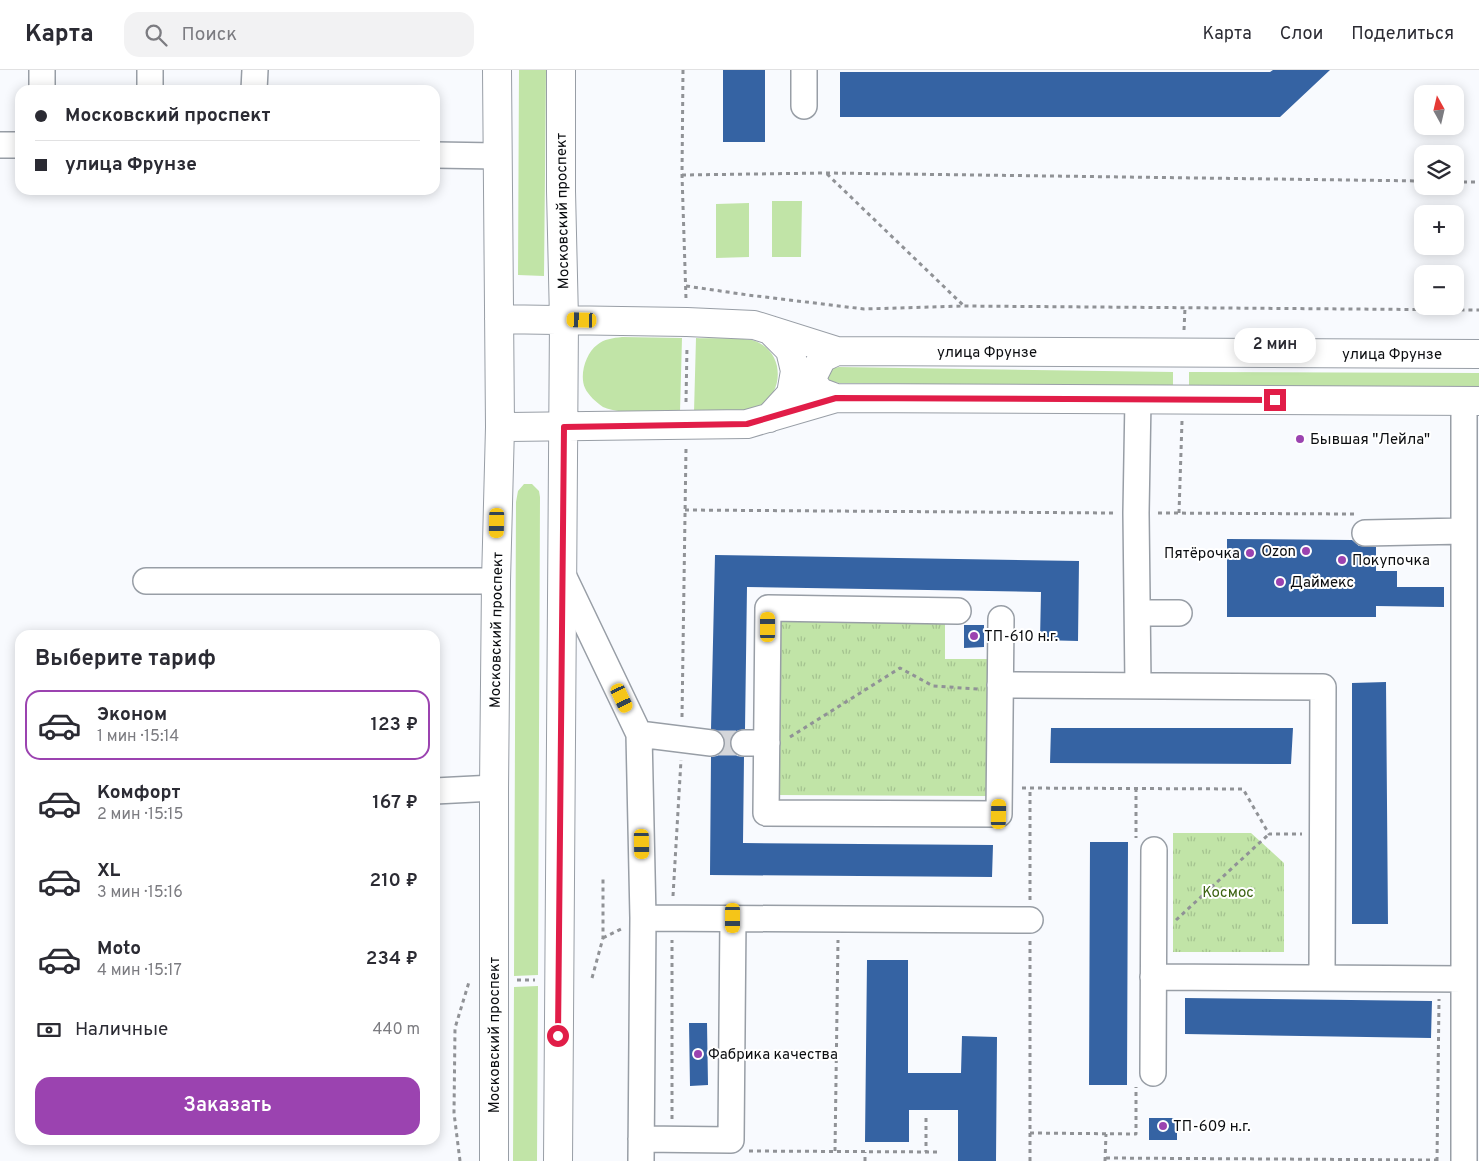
<!DOCTYPE html>
<html lang="ru">
<head>
<meta charset="utf-8">
<style>
	:root { --surface:#fff; --page:#f2f2f3; --text:#2b2b33; --muted:#7c7c81; --line:#e1e1e2; --accent:#9b43b0 }
	body { margin:0; font-family:Overpass,sans-serif; background:var(--page); color:var(--text); height:100vh; display:flex; flex-direction:column; font-size:19px; white-space:nowrap }
	* { box-sizing:border-box; margin:0 }
	p { font-size:16px; color:var(--muted) }
	.icon { flex:none; width:28px; height:28px; fill:none; stroke:currentColor; stroke-width:2; stroke-linecap:round; stroke-linejoin:round }
	.map { position:relative; flex:1; overflow:hidden }
	.panel { position:absolute; left:15px; top:560px; width:425px; height:515px; display:flex; flex-direction:column; background:var(--surface); border-radius:15px; box-shadow:0 2px 12px #0003 }
	.panel>* { flex:none }
	.hud { position:absolute; left:15px; top:15px; width:425px; height:110px; border-radius:15px; box-shadow:0 2px 12px #0003; display:grid; align-content:center; height:110px; padding:0 20px; background:var(--surface) }
	.needle { width:32px; rotate:352deg }
	.tools { position:absolute; left:1414px; top:15px; display:grid; gap:10px }
	.tools a { display:grid; place-items:center; width:50px; height:50px; border-radius:10px; background:var(--surface); box-shadow:0 2px 12px #0003; font-size:25px }
	.end { position:absolute; width:22px; height:22px; margin:-11px; border:6px solid #e11d48; background:#fff; box-shadow:0 0 0 2px #fff }
	.from { border-radius:50% }
	.bubble { position:absolute; height:35px; border-radius:15px; background:var(--surface); box-shadow:0 2px 12px #0003; font-size:16px; font-weight:600; line-height:35px; text-align:center }
	.car { position:absolute; width:15px; height:30px; margin:-15px -8px; border-radius:6px; box-shadow:0 0 4px 1px #0007; background:linear-gradient(#f5c518 24%,#345 0 40%,#f5c518 0 76%,#345 0 86%,#f5c518 0) }
	.hud b { display:flex; align-items:center; gap:18px; height:48px; font-size:19px }
	.hud b+b { border-top:1px solid var(--line) }
	.hud i { width:12px; height:12px; background:var(--text) }
	ul { padding:0; list-style:none }
	li { display:flex; align-items:center; gap:15px; height:70px; margin:0 10px 8px; padding:0 10px; border:2px solid transparent; border-radius:15px }
	li div { flex:1 }
	li b { display:block; font-size:19px }
	li em { font-style:normal; font-weight:600 }
	li.active { border-color:var(--accent) }
	li>.icon { width:45px; height:45px; stroke-width:1.5 }
	h2 { padding:0 20px; font-size:22px; line-height:60px }
	.pay { display:flex; align-items:center; gap:12px; height:55px; padding:0 20px; font-size:19px }
	.pay p { margin-inline-start:auto }
	.primary-button { display:flex; gap:10px; margin-top:auto; padding:10px 20px }
	.primary-button a { flex:1; height:58px; border-radius:15px; background:var(--accent); color:#fff; font-size:20px; font-weight:600; line-height:58px; text-align:center }
	header { display:flex; align-items:center; gap:30px; box-sizing:border-box; height:70px; padding:0 25px; background:var(--surface); border-bottom:1px solid var(--line) }
	header strong { font-size:24px }
	nav { display:flex; gap:28px; margin-inline-start:auto; font-size:18px }
	.search { width:350px; height:45px; background:var(--page); display:flex; align-items:center; gap:12px; box-sizing:border-box; padding:0 18px; border-radius:15px; color:var(--muted); font-size:19px }
	.map>svg:first-child { display:block }
	.grass { fill:#c1e4a7 }
	.park { fill:url(#park-tufts) }
	.building { fill:#3563a3 }
	.lines { fill:none; stroke-linecap:round; stroke-linejoin:round }
	.minor-tunnel { stroke:#d4d6da; stroke-width:25; stroke-dasharray:25 12; stroke-linecap:butt }
	.minor-casing { stroke:#989ea6; stroke-width:28 }
	.major-casing { stroke:#989ea6; stroke-width:30 }
	.path { stroke:#909296; stroke-width:3; stroke-dasharray:4 4; stroke-linecap:butt }
	.minor { stroke:#fff; stroke-width:25 }
	.major { stroke:#fff; stroke-width:28 }
	.route { stroke:#e11d48; stroke-width:6 }
	.poi-dot { fill:#9b43b0; stroke:#fff; stroke-width:2 }
	.labels { text-anchor:middle; stroke-width:4; stroke-linejoin:round; paint-order:stroke }
	.street-label { font-size:15px; fill:#0b0d10; stroke:#fff }
	.poi-label { font-size:15px; fill:#0b0d10; stroke:#fff; text-anchor:start }
	.park-label { font-size:15px; fill:#3c6312; stroke:#fff }
</style>
</head>
<body>
<header>
<strong>Карта</strong>
<div class="search"><svg class="icon" aria-label="search" viewBox="0 0 24 24"><circle cx="10" cy="10" r="6"/><path d="M15 15l6 6"/></svg>Поиск</div>
<nav><a>Карта</a><a>Слои</a><a>Поделиться</a></nav>
</header>
<div class="map">
<svg width="1479" height="1091" viewBox="0 0 1479 1091">
	<defs>
		<pattern id="park-tufts" width="24" height="20" patternUnits="userSpaceOnUse" patternTransform="scale(1.25)"><rect width="24" height="20" fill="#c1e4a7"/><path d="M3 7l-1-3M5 7V3M7 7l1-3M15 17l-1-3M17 17v-4M19 17l1-3" fill="none" stroke="#a4c28f"/></pattern>
	</defs>
	<rect width="100%" height="100%" fill="#f8fafe"/>
	<!-- grass -->
	<path class="grass" d="M519 0H546L544 206 518 205Z
		M772 131H802L801 187H772Z
		M749 133V187L716 188V134Z
		M622 267 682 268 680 342C661 342 620 345 603 337 597 333 588 325 585 318 579 305 586 283 597 275 604 269 613 268 622 267Z
		M696 268C708 269 745 267 755 271 789 284 783 332 750 342H694Z
		M839 297 1173 302V317L839 313 830 311 826 307 830 299Z
		M1189 302 1479 303V319L1189 318Z
		M524 414H532L539 421 540 427 538 905 514 906 516 432 518 421Z
		M538 916 537 1091H513L514 917Z"/>
	<!-- park -->
	<path class="park" d="M777 551 945 552V589H989L988 726 775 725Z
		M1173 763H1251L1284 793V882H1173Z"/>
	<!-- building -->
	<path class="building" d="M723 0H765V72H723Z
		M1273 0H1330L1280 47H840V2H1270Z
		M1227 469 1352 470 1359 476 1376 477V501H1397V517H1444V537L1376 536V547H1227Z
		M715 485 1079 491 1078 571 1040 570 1041 522 747 517 745 659 736 661 731 666 730 673 732 681 737 686 744 687 743 773 993 775 992 807 710 805 711 687 717 686 722 682 725 674 724 667 720 662 711 659Z
		M964 555H984V577L964 578Z
		M1386 612 1388 854H1352V613Z
		M1051 658H1293L1291 694 1050 693Z
		M1090 772H1128L1127 1015H1089Z
		M867 890H908V1003H961L962 966 997 967 996 1091H958V1040H909V1072H865Z
		M1185 928 1432 931 1431 968 1185 964Z
		M689 953H707L708 1015 690 1016Z
		M1149 1048H1177V1070H1149Z"/>
	<g class="lines">
		<!-- minor-tunnel -->
		<path class="minor-tunnel" d="M711 673H744"/>
		<!-- minor casing -->
		<g class="minor-casing">
			<path id="minor" d="M150 0V20
				M804 0V36
				M42 20V0
				M254 20 255 0
				M0 75H20
				M435 85 497 86
				M1138 329 1136 443 1138 615
				M1365 463 1463 461
				M562 503 639 664 643 848 641 1091
				M146 511H496
				M958 541 768 538 766 743 999 744 1001 549
				M1138 543H1179
				M1000 615 1323 617 1322 908
				M639 664 711 673
				M744 673H767
				M435 721 494 718
				M643 848 1030 850
				M1153 907 1464 909
				M1153 1003 1154 780
				M641 1069 731 1070 733 848
				M1464 1091V331"/>
		</g>
		<!-- major casing -->
		<g class="major-casing">
			<path id="major" d="M499 249 687 252 754 255 837 281 1479 284
				M836 328 820 322 814 314 813 306 822 288 837 281
				M769 348 791 324 795 301 790 280 770 260
				M500 357 747 354 836 328 1479 331
				M494 1091V718L496 511 500 357 497 0
				M558 1091 564 249 561 121V0"/>
		</g>
		<!-- path -->
		<path class="path" d="M683 0 682 105 686 229
			M827 104 964 236
			M682 105 827 103 1422 111
			M1455 112H1479
			M686 216 748 225 864 239 964 236 1479 240
			M1184 260 1185 238
			M686 332 687 276
			M685 440 1114 443
			M1158 443 1354 444
			M1179 443 1182 351
			M682 647 686 378
			M790 667 900 598 933 616 978 619
			M1022 718 1243 719 1269 764H1302
			M1136 718V768
			M673 826 681 690
			M1030 830V718
			M1176 850 1269 764
			M603 868 621 859
			M592 908 603 868V806
			M517 910H535
			M926 1048V1082
			M672 1049V870
			M1030 1063 1136 1064V1017
			M749 1081 941 1082
			M835 1081 838 870
			M1106 1088 1437 1090
			M460 1091 454 1043 455 958 469 912
			M865 1091V1082
			M1030 1091V871
			M1105 1091 1106 1064
			M1437 1091 1439 929"/>
		<!-- minor -->
		<use href="#minor" class="minor"/>
		<!-- major -->
		<use href="#major" class="major"/>
	</g>
	<g class="lines">
		<!-- route -->
		<path class="route" d="M558 966 564 357 747 354 836 328 1275 330"/>
	</g>
	<!-- markers -->
	<g class="poi-dot">
		<circle cx="1300" cy="369" r="5"/>
		<circle cx="1306" cy="481" r="5"/>
		<circle cx="1250" cy="483" r="5"/>
		<circle cx="1342" cy="490" r="5"/>
		<circle cx="1280" cy="512" r="5"/>
		<circle cx="974" cy="566" r="5"/>
		<circle cx="698" cy="984" r="5"/>
		<circle cx="1163" cy="1056" r="5"/>
	</g>
	<g class="labels">
		<!-- street labels -->
		<g class="street-label">
			<text transform="translate(562 141) rotate(-91)" y="5">Московский проспект</text>
			<text x="987" y="287">улица Фрунзе</text>
			<text x="1392" y="289">улица Фрунзе</text>
			<text transform="translate(496 560) rotate(-89)" y="5">Московский проспект</text>
			<text transform="translate(494 965) rotate(-90)" y="5">Московский проспект</text>
		</g>
		<!-- poi labels -->
		<g class="poi-label">
			<text x="1310" y="374">Бывшая "Лейла"</text>
			<text x="1296" y="486" text-anchor="end">Ozon</text>
			<text x="1240" y="488" text-anchor="end">Пятёрочка</text>
			<text x="1352" y="495">Покупочка</text>
			<text x="1290" y="517">Даймекс</text>
			<text x="984" y="571">ТП-610 н.г.</text>
			<text x="708" y="989">Фабрика качества</text>
			<text x="1173" y="1061">ТП-609 н.г.</text>
		</g>
		<!-- park labels -->
		<g class="park-label">
			<text x="1228" y="827">Космос</text>
		</g>
	</g>
</svg>
<div class="tools">
<a><svg class="needle" viewBox="-14 -14 28 28"><path d="M0-13l5 13h-10z" fill="#e53935"/><path d="M0 13l5-13h-10z" fill="#7c7c81"/></svg></a>
<a><svg class="icon" aria-label="layers" viewBox="0 0 24 24"><path d="M12 4l9 5-9 5-9-5zM3 14l9 5 9-5"/></svg></a>
<a>+</a>
<a>−</a>
</div>
<i class="end from" style="left:558px;top:966px"></i>
<i class="end" style="left:1275px;top:330px"></i>
<div class="bubble" style="left:1234px;top:258px;width:82px">2 мин</div>
<i class="car" style="left:582px;top:250px;rotate:272deg"></i>
<i class="car" style="left:497px;top:453px;rotate:181deg"></i>
<i class="car" style="left:768px;top:557px;rotate:0deg"></i>
<i class="car" style="left:622px;top:628px;rotate:155deg"></i>
<i class="car" style="left:999px;top:744px;rotate:1deg"></i>
<i class="car" style="left:642px;top:774px;rotate:179deg"></i>
<i class="car" style="left:733px;top:848px;rotate:180deg"></i>
<div class="hud">
<b><i class="from"></i>Московский проспект</b>
<b><i></i>улица Фрунзе</b>
</div>
<section class="panel">
<h2>Выберите тариф</h2>
<ul>
<li class="active"><svg class="icon" aria-label="car" viewBox="0 0 24 24"><path d="M5 17H2v-5l4-1 3-4h7l3 4 3 1v5h-3M9 17h6M6 11h13"/><circle cx="7" cy="17" r="2"/><circle cx="17" cy="17" r="2"/></svg><div><b>Эконом</b><p>1 мин · 15:14</p></div><em>123 ₽</em></li>
<li><svg class="icon" aria-label="car" viewBox="0 0 24 24"><path d="M5 17H2v-5l4-1 3-4h7l3 4 3 1v5h-3M9 17h6M6 11h13"/><circle cx="7" cy="17" r="2"/><circle cx="17" cy="17" r="2"/></svg><div><b>Комфорт</b><p>2 мин · 15:15</p></div><em>167 ₽</em></li>
<li><svg class="icon" aria-label="car" viewBox="0 0 24 24"><path d="M5 17H2v-5l4-1 3-4h7l3 4 3 1v5h-3M9 17h6M6 11h13"/><circle cx="7" cy="17" r="2"/><circle cx="17" cy="17" r="2"/></svg><div><b>XL</b><p>3 мин · 15:16</p></div><em>210 ₽</em></li>
<li><svg class="icon" aria-label="car" viewBox="0 0 24 24"><path d="M5 17H2v-5l4-1 3-4h7l3 4 3 1v5h-3M9 17h6M6 11h13"/><circle cx="7" cy="17" r="2"/><circle cx="17" cy="17" r="2"/></svg><div><b>Moto</b><p>4 мин · 15:17</p></div><em>234 ₽</em></li>
</ul>
<div class="pay"><svg class="icon" aria-label="cash" viewBox="0 0 24 24"><path d="M3 7h18v10H3z"/><circle cx="12" cy="12" r="2"/></svg>Наличные<p>440 m</p></div>
<div class="primary-button"><a>Заказать</a></div>
</section>
</div>
</body>
</html>
